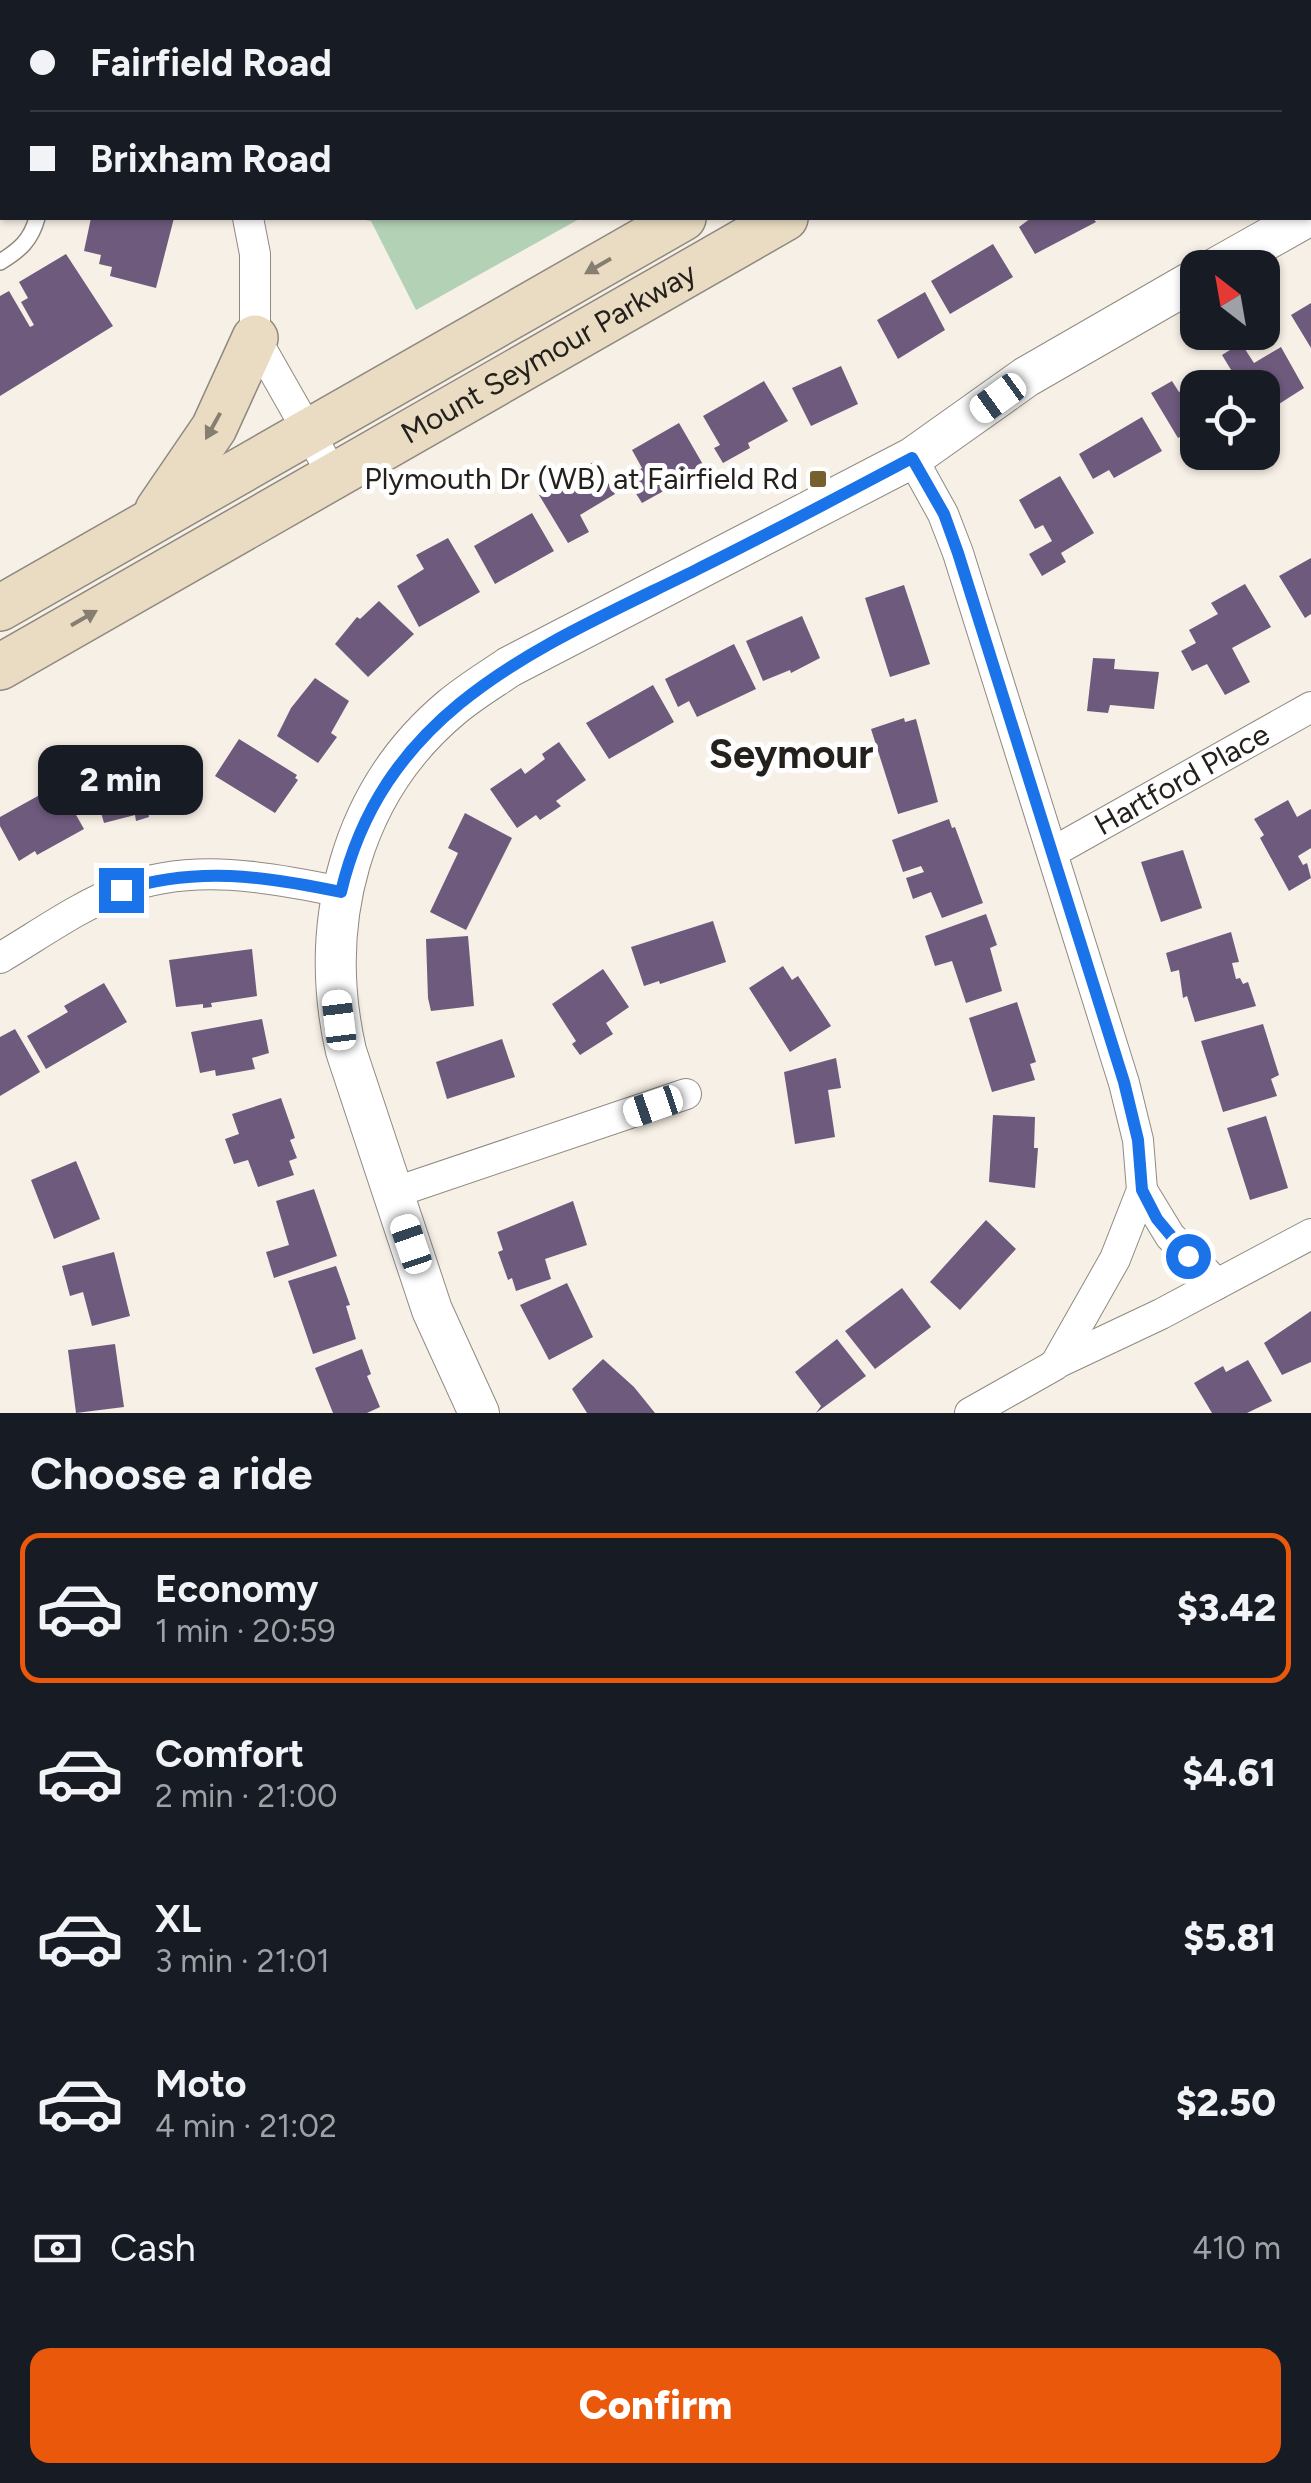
<!DOCTYPE html>
<html lang="en">
<head>
<meta charset="utf-8">
<style>
	:root { --surface:#171b24; --page:#20242c; --text:#f1f3f6; --muted:#9ea1a6; --line:#363941; --accent:#ea580c }
	body { margin:0; font-family:Figtree,sans-serif; background:var(--page); color:var(--text); height:100vh; display:flex; flex-direction:column; font-size:38px; white-space:nowrap }
	* { box-sizing:border-box; margin:0 }
	p { font-size:32px; color:var(--muted) }
	.icon { flex:none; width:55px; height:55px; fill:none; stroke:currentColor; stroke-width:2; stroke-linecap:round; stroke-linejoin:round }
	.map { position:relative; height:1413px; overflow:hidden }
	.side { display:flex; flex-direction:column; background:var(--surface); flex:1 }
	.side>* { flex:none }
	.guide { position:absolute; left:0px; top:0px; width:1312px; height:220px; box-shadow:0 2px 8px #0004; display:grid; align-content:center; height:220px; padding:0 30px; background:var(--surface) }
	.needle { width:65px; rotate:329deg }
	.fabs { position:absolute; left:1180px; top:250px; display:grid; gap:20px }
	.fabs a { display:grid; place-items:center; width:100px; height:100px; border-radius:20px; background:var(--surface); box-shadow:0 2px 8px #0004; font-size:50px }
	.end { position:absolute; width:45px; height:45px; margin:-22px; border:12px solid #1a73e8; background:#fff; box-shadow:0 0 0 5px #fff }
	.from { border-radius:50% }
	.bubble { position:absolute; height:70px; border-radius:20px; background:var(--surface); box-shadow:0 2px 8px #0004; font-size:32px; font-weight:800; line-height:70px; text-align:center }
	.car { position:absolute; width:30px; height:60px; margin:-30px -15px; border-radius:12px; box-shadow:0 0 8px 2px #0007; background:linear-gradient(#fff 24%,#345 0 40%,#fff 0 76%,#345 0 86%,#fff 0) }
	.guide b { display:flex; align-items:center; gap:35px; height:95px; font-size:38px }
	.guide b+b { border-top:2px solid var(--line) }
	.guide i { width:25px; height:25px; background:var(--text) }
	ul { padding:0; list-style:none }
	li { display:flex; align-items:center; gap:30px; height:150px; margin:0 20px 15px; padding:0 10px; border:5px solid transparent; border-radius:20px }
	li div { flex:1 }
	li b { display:block; font-size:38px }
	li em { font-style:normal; font-weight:800 }
	li.active { border-color:var(--accent) }
	li>.icon { width:90px; height:90px; stroke-width:1.5 }
	h2 { padding:0 30px; font-size:45px; line-height:120px }
	.pay { display:flex; align-items:center; gap:25px; height:110px; padding:0 30px; font-size:38px }
	.pay p { margin-inline-start:auto }
	.action { display:flex; gap:20px; margin-top:auto; padding:20px 30px }
	.action a { flex:1; height:115px; border-radius:20px; background:var(--accent); color:#fff; font-size:40px; font-weight:800; line-height:115px; text-align:center }
	.map>svg:first-child { display:block }
	.green { fill:#b3d1b4 }
	.building { fill:#6e5a7d }
	.lines { fill:none; stroke-linecap:round; stroke-linejoin:round }
	.service-casing { stroke:#908980; stroke-width:18 }
	.minor-casing { stroke:#908980; stroke-width:32 }
	.tertiary-casing { stroke:#908980; stroke-width:42 }
	.secondary-casing { stroke:#908980; stroke-width:48 }
	.service { stroke:#fff; stroke-width:15 }
	.minor { stroke:#fff; stroke-width:30 }
	.tertiary { stroke:#fff; stroke-width:40 }
	.secondary { stroke:#e9dcc3; stroke-width:45 }
	.oneway { fill:#867e70 }
	.route { stroke:#1a73e8; stroke-width:12 }
	.poi-dot { fill:#76602f; stroke:#fefefe; stroke-width:4 }
	.labels { text-anchor:middle; stroke-width:10; stroke-linejoin:round; paint-order:stroke }
	.street-label { font-size:30px; fill:#24211d; stroke:#fefefe }
	.poi-label { font-size:30px; fill:#24211d; stroke:#fefefe; text-anchor:end }
	.district-label { font-size:40px; font-weight:bold; fill:#24211d; stroke:#fefefe }
</style>
</head>
<body>
<div class="map">
<svg width="1311" height="1413" viewBox="0 0 1311 1413">
	<rect width="100%" height="100%" fill="#f7f0e6"/>
	<!-- green -->
	<path class="green" d="M186 0H969L187 2Z
		M354 218H581L416 310 371 221Z"/>
	<!-- building -->
	<path class="building" d="M91 218H174L156 288 110 276 112 267 99 264 101 255 84 251Z
		M1031 218H1093L1096 222 1035 254 1019 227Z
		M993 244 1013 277 950 314 931 281Z
		M66 254 113 326 0 396V296L9 291 30 327 34 325 21 302 28 298 19 282Z
		M925 292 945 330 898 359 877 320Z
		M1311 303V348L1291 315Z
		M1241 343 1254 363 1281 347 1304 388 1262 415V388H1242L1222 355Z
		M841 366 858 404 811 426 792 388Z
		M1208 375 1215 388H1198V428L1178 438 1151 393 1172 381 1179 392Z
		M764 381 788 421 748 443 750 448 723 463 714 448 720 445 703 416Z
		M1142 417 1162 451 1114 478 1109 470 1093 479 1079 454Z
		M679 423 705 468 642 503 626 478 642 468 632 450Z
		M595 461 615 494 580 515 589 532 568 543 539 495Z
		M1060 476 1094 533 1061 553 1066 562 1042 576 1029 554 1052 541 1043 525 1035 529 1019 500Z
		M532 513 554 551 495 584 474 546Z
		M448 538 480 592 419 627 397 586 424 569 416 555Z
		M1311 558V614L1305 618 1279 576Z
		M1245 584 1271 627 1232 648 1250 682 1225 695 1207 664 1192 671 1181 651 1196 643 1189 630 1218 614 1211 603Z
		M904 585 930 664 890 677 865 598Z
		M379 601 414 634 368 677 335 644 357 617 360 619Z
		M802 616 820 658 791 673 790 670 763 681 746 641Z
		M734 644 756 689 697 717 689 701 678 707 665 679Z
		M1093 658 1115 659 1114 669 1159 672 1154 709 1110 705 1108 713 1087 711Z
		M315 678 349 701 331 733 337 737 318 763 277 736 291 708Z
		M653 685 674 722 609 759 586 723Z
		M904 718 905 722 916 719 938 802 898 814 871 729Z
		M239 739 297 775 295 778 298 780 275 813 215 776Z
		M559 742 586 780 556 801 561 806 540 820 536 815 517 828 490 789 521 768 525 774 545 759 542 754Z
		M162 767 171 806 169 808 148 812 149 817 136 821 135 815 104 823 93 785Z
		M62 790 84 829 37 855 35 851 19 861 0 826V817L45 792 49 798Z
		M1288 800 1297 817 1311 809V848L1298 856 1303 865 1307 863 1311 878 1289 891 1260 838 1264 835 1254 819Z
		M465 813 512 838 466 930 430 912 458 853 448 848Z
		M949 819 952 828 955 827 983 903 942 918 931 892 913 899 906 878 924 872 921 866 903 872 892 840Z
		M1183 850 1202 908 1161 922 1141 862Z
		M986 914 997 945 990 948 1002 991 966 1003 952 961 935 966 925 936Z
		M713 921 726 962 660 984 659 981 644 986 631 947Z
		M1231 932 1239 962 1232 963 1236 979 1240 978 1243 984 1248 982 1256 1006 1195 1022 1187 996 1183 998 1179 970 1171 972 1166 953Z
		M468 936 474 1006 431 1011 428 998 426 939Z
		M252 949 257 996 211 1003 212 1007 203 1008V1004L176 1007 169 960Z
		M783 966 792 980 798 976 831 1026 790 1052 749 988Z
		M603 969 629 1007 606 1023 613 1034 580 1055 572 1044 576 1041 552 1004Z
		M104 983 127 1022 46 1069 27 1036 68 1012 64 1006Z
		M1017 1002 1036 1062 1030 1064 1035 1080 992 1092 969 1018Z
		M262 1019 269 1053 252 1058 255 1069 216 1076 215 1070 200 1073 191 1032Z
		M1263 1024 1279 1075 1271 1079 1277 1096 1223 1112 1201 1041Z
		M15 1029 40 1072 0 1096V1037Z
		M502 1039 515 1077 447 1099 436 1062Z
		M836 1058 841 1088 828 1090 835 1137 795 1144 784 1072Z
		M281 1098 295 1138 290 1140 297 1158 289 1161 294 1175 258 1187 248 1160 234 1164 225 1139 239 1134 232 1114Z
		M993 1115 1035 1117 1034 1148H1038L1035 1188 989 1182Z
		M1266 1116 1288 1188 1250 1200 1227 1128Z
		M76 1161 100 1219 54 1239 31 1180Z
		M314 1189 337 1256 274 1278 266 1252 289 1245 276 1201Z
		M573 1201 587 1245 545 1259 551 1279 516 1291 512 1278 508 1280 498 1252 503 1250 497 1232Z
		M986 1220 1016 1249 960 1310 930 1282Z
		M114 1252 130 1316 92 1326 83 1292 70 1296 62 1266Z
		M336 1266 350 1305 346 1306 356 1339 313 1354 288 1281Z
		M567 1283 593 1337 549 1360 520 1305Z
		M902 1288 931 1327 875 1369 845 1331Z
		M1311 1311V1362L1282 1375 1264 1343Z
		M837 1339 866 1376 816 1413 821 1406 795 1372Z
		M115 1344 124 1407 76 1413 68 1350Z
		M362 1349 371 1374 367 1376 380 1407 367 1413H333L315 1368Z
		M603 1359 634 1387 655 1413H587L572 1389Z
		M1248 1360 1272 1401 1247 1413H1212L1194 1383 1223 1366 1226 1372Z"/>
	<g class="lines">
		<!-- service casing -->
		<g class="service-casing">
			<path id="service" d="M86 2 91 0
				M0 52 2 51
				M0 135 2 139
				M0 262C20 250 31 240 37 218"/>
		</g>
		<!-- minor casing -->
		<g class="minor-casing">
			<g id="minor">
				<path d="M132 0 134 2"/>
				<path d="M248 218 255 254V338L333 475"/>
				<path d="M912 458 943 514 958 553 1124 1083 1138 1140 1142 1190 1115 1259 1055 1365 970 1413"/>
				<path id="s1" d="M1053 852 1311 707"/>
				<path d="M0 958C39 935 79 906 121 890 190 862 270 877 341 892"/>
				<path d="M1142 1190 1170 1236 1217 1284"/>
				<path d="M393 1193 686 1094"/>
				<path d="M1055 1364 1161 1314 1311 1234"/>
			</g>
		</g>
		<!-- tertiary casing -->
		<g class="tertiary-casing">
			<path id="tertiary" d="M1216 268 1305 218
				M479 1413 432 1310 346 1051C317 924 350 792 452 707 470 692 490 680 509 667L912 458 1026 377 1198 278"/>
		</g>
		<!-- secondary casing -->
		<g class="secondary-casing">
			<g id="secondary">
				<path d="M1061 2 1066 0"/>
				<path d="M1162 2 1167 0"/>
				<path d="M158 510 214 428 255 338"/>
				<path d="M0 608 683 218"/>
				<path id="s2" d="M0 667 785 218"/>
			</g>
		</g>
		<!-- service -->
		<use href="#service" class="service"/>
		<!-- minor -->
		<use href="#minor" class="minor"/>
		<!-- tertiary -->
		<use href="#tertiary" class="tertiary"/>
		<!-- secondary -->
		<use href="#secondary" class="secondary"/>
	</g>
	<!-- one-way arrows -->
	<defs><path id="oneway-solid" d="M-6-.8H1V-3.2L6.5 0L1 3.2V.8H-6Z" transform="scale(2.5)"/></defs>
	<g class="oneway">
		<use href="#oneway-solid" transform="translate(598 266) rotate(150)"/>
		<use href="#oneway-solid" transform="translate(213 426) rotate(119)"/>
		<use href="#oneway-solid" transform="translate(84 618) rotate(-30)"/>
	</g>
	<g class="lines">
		<!-- route -->
		<path class="route" d="M121 890C197 866 264 876 341 892 385 706 541 647 696 570 769 534 840 496 912 458L944 514 958 553 1124 1082 1138 1140 1142 1190 1157 1219 1188 1256"/>
	</g>
	<!-- markers -->
	<rect class="poi-dot" x="808" y="469" width="20" height="20" rx="5"/>
	<g class="labels">
		<!-- street labels -->
		<g class="street-label">
			<text dy="10" stroke="none"><textPath href="#s2" startOffset="632">Mount Seymour Parkway</textPath></text>
			<text dy="10" stroke="none"><textPath href="#s1" startOffset="148">Hartford Place</textPath></text>
		</g>
		<!-- poi labels -->
		<g class="poi-label">
			<text x="798" y="489">Plymouth Dr (WB) at Fairfield Rd</text>
		</g>
		<!-- district labels -->
		<g class="district-label">
			<text x="791" y="768">Seymour</text>
		</g>
	</g>
</svg>
<div class="fabs">
<a><svg class="needle" viewBox="-14 -14 28 28"><path d="M0-13l5 13h-10z" fill="#e53935"/><path d="M0 13l5-13h-10z" fill="#9ea1a6"/></svg></a>
<a><svg class="icon" aria-label="locate" viewBox="0 0 24 24"><circle cx="12" cy="12" r="6"/><path d="M12 2v4M12 18v4M2 12h4M18 12h4"/></svg></a>
</div>
<i class="end from" style="left:1188px;top:1256px"></i>
<i class="end" style="left:121px;top:890px"></i>
<div class="bubble" style="left:38px;top:745px;width:165px">2 min</div>
<i class="car" style="left:998px;top:398px;rotate:234deg"></i>
<i class="car" style="left:339px;top:1020px;rotate:353deg"></i>
<i class="car" style="left:653px;top:1106px;rotate:251deg"></i>
<i class="car" style="left:411px;top:1244px;rotate:341deg"></i>
<div class="guide">
<b><i class="from"></i>Fairfield Road</b>
<b><i></i>Brixham Road</b>
</div>
</div>
<section class="side">
<h2>Choose a ride</h2>
<ul>
<li class="active"><svg class="icon" aria-label="car" viewBox="0 0 24 24"><path d="M5 17H2v-5l4-1 3-4h7l3 4 3 1v5h-3M9 17h6M6 11h13"/><circle cx="7" cy="17" r="2"/><circle cx="17" cy="17" r="2"/></svg><div><b>Economy</b><p>1 min · 20:59</p></div><em>$3.42</em></li>
<li><svg class="icon" aria-label="car" viewBox="0 0 24 24"><path d="M5 17H2v-5l4-1 3-4h7l3 4 3 1v5h-3M9 17h6M6 11h13"/><circle cx="7" cy="17" r="2"/><circle cx="17" cy="17" r="2"/></svg><div><b>Comfort</b><p>2 min · 21:00</p></div><em>$4.61</em></li>
<li><svg class="icon" aria-label="car" viewBox="0 0 24 24"><path d="M5 17H2v-5l4-1 3-4h7l3 4 3 1v5h-3M9 17h6M6 11h13"/><circle cx="7" cy="17" r="2"/><circle cx="17" cy="17" r="2"/></svg><div><b>XL</b><p>3 min · 21:01</p></div><em>$5.81</em></li>
<li><svg class="icon" aria-label="car" viewBox="0 0 24 24"><path d="M5 17H2v-5l4-1 3-4h7l3 4 3 1v5h-3M9 17h6M6 11h13"/><circle cx="7" cy="17" r="2"/><circle cx="17" cy="17" r="2"/></svg><div><b>Moto</b><p>4 min · 21:02</p></div><em>$2.50</em></li>
</ul>
<div class="pay"><svg class="icon" aria-label="cash" viewBox="0 0 24 24"><path d="M3 7h18v10H3z"/><circle cx="12" cy="12" r="2"/></svg>Cash<p>410 m</p></div>
<div class="action"><a>Confirm</a></div>
</section>
</body>
</html>
